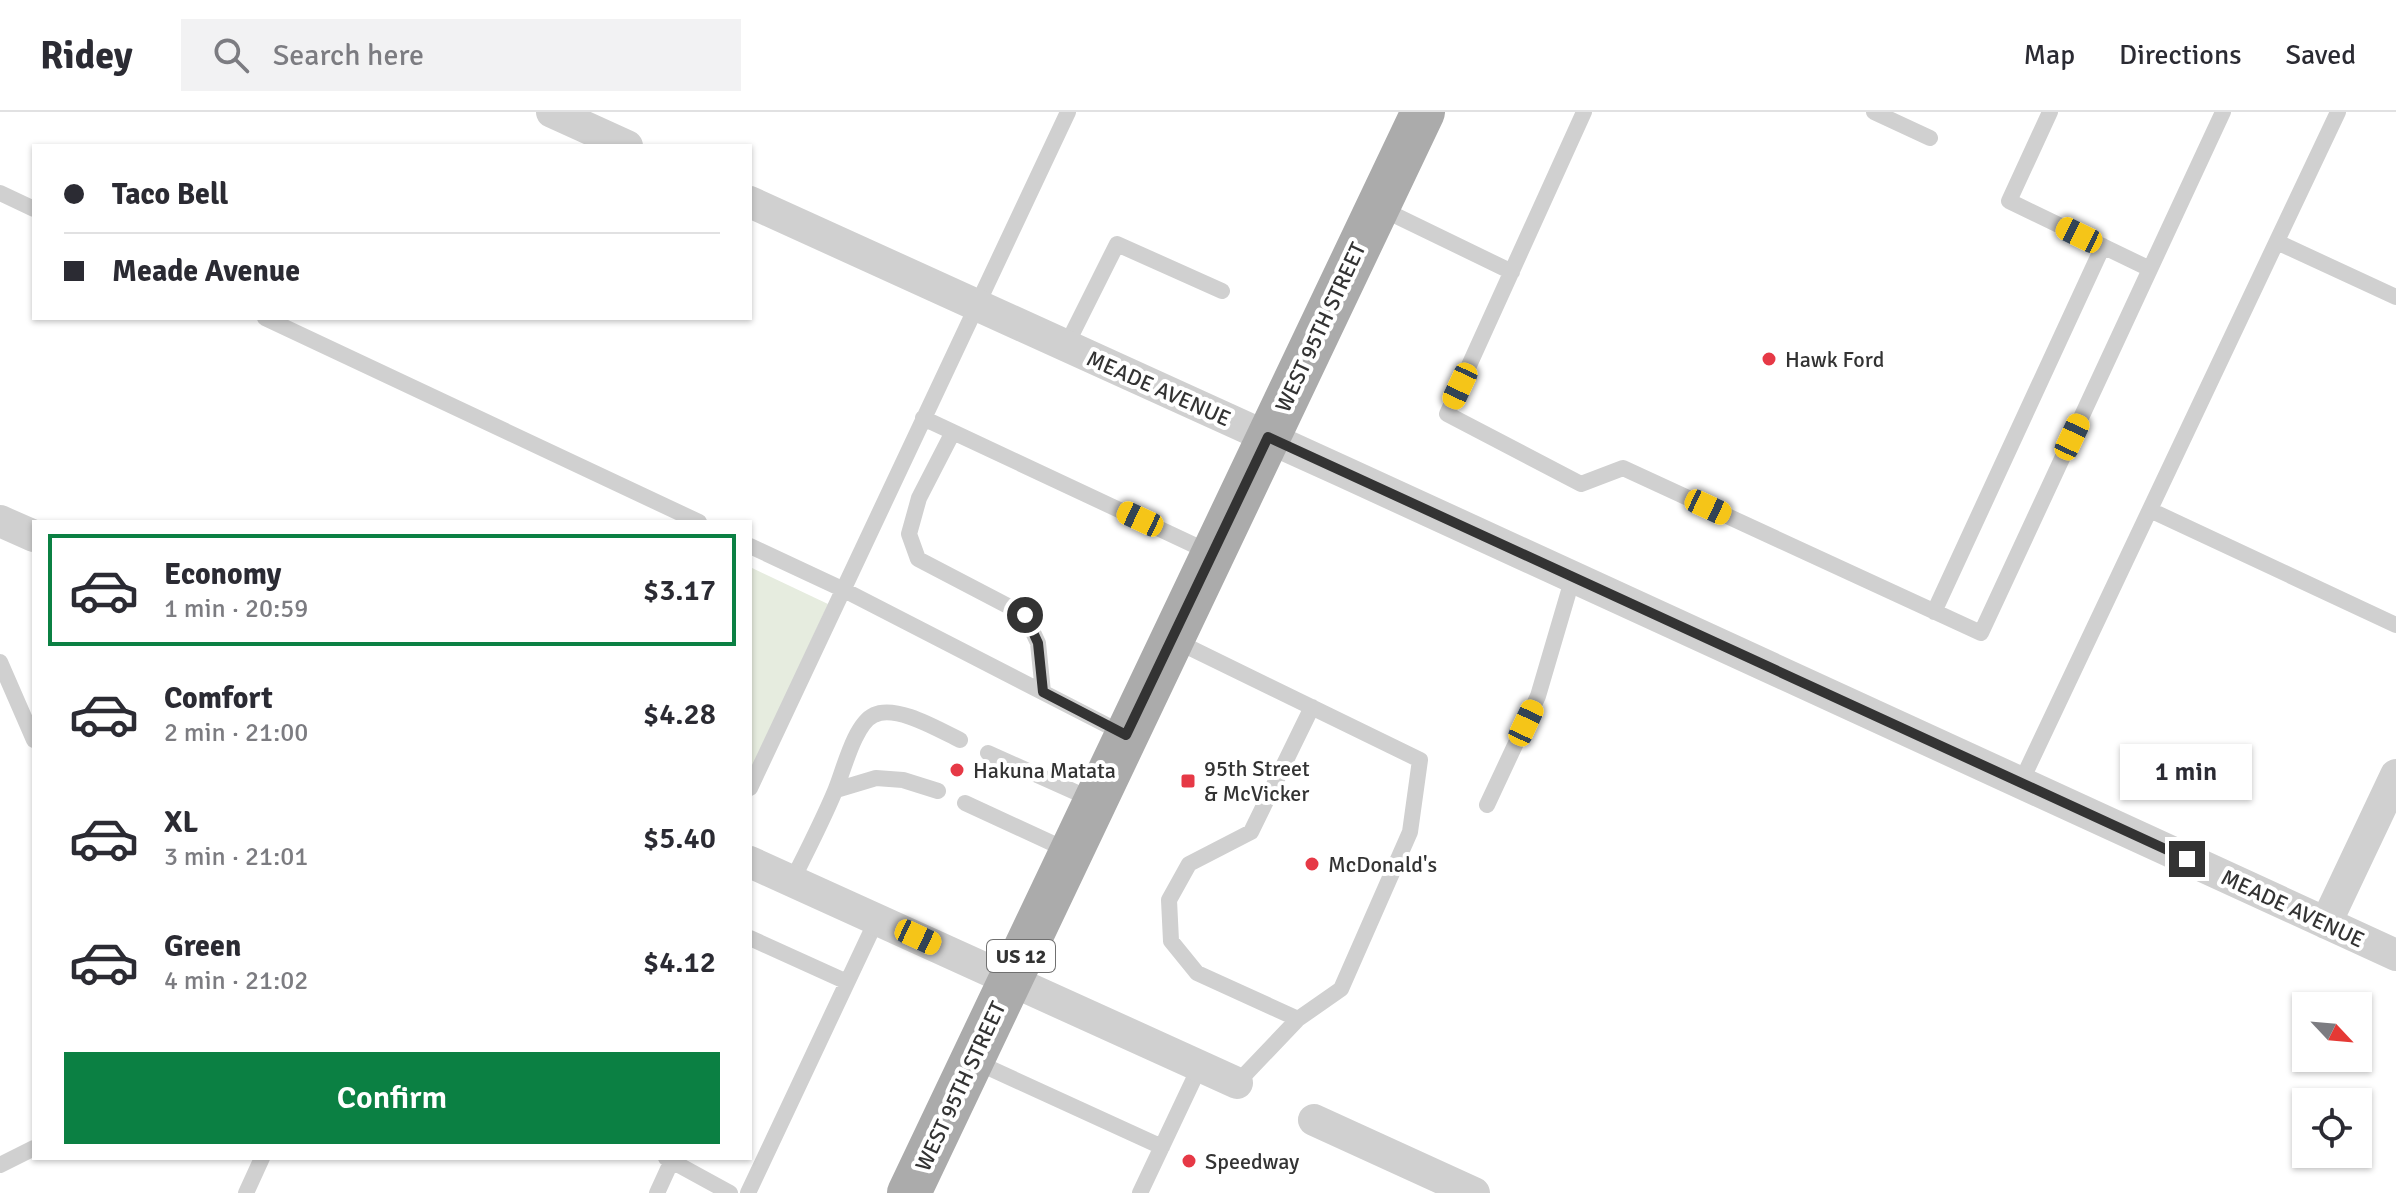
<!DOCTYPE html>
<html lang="en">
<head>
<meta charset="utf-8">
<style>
	:root { --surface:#fff; --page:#f2f2f3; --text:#2b2b33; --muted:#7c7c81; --line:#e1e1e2; --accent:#0b8043 }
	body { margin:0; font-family:Signika,sans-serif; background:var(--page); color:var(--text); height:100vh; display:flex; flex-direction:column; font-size:30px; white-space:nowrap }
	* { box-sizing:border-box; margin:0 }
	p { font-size:26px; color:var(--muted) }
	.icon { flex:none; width:44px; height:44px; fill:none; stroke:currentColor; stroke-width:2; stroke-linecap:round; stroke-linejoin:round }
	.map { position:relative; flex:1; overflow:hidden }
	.side { position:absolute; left:32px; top:408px; width:720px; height:640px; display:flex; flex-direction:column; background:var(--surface); border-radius:0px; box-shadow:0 2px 6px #0004 }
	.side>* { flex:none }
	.hud { position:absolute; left:32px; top:32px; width:720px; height:176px; border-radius:0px; box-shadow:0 2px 6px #0004; display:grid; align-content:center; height:176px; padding:0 32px; background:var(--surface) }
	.needle { width:52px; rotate:116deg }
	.buttons { position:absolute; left:2292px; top:880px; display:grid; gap:16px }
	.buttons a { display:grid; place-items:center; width:80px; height:80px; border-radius:0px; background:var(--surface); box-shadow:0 2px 6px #0004; font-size:40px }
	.end { position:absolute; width:36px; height:36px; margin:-18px; border:10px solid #333; background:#fff; box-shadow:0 0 0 4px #fff }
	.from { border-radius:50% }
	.bubble { position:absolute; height:56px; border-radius:0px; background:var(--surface); box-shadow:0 2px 6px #0004; font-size:26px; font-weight:600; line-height:56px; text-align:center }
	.car { position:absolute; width:24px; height:48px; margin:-24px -12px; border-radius:10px; box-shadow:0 0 6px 2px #0007; background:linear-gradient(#f5c518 24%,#345 0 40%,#f5c518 0 76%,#345 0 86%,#f5c518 0) }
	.hud b { display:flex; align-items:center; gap:28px; height:76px; font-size:30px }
	.hud b+b { border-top:2px solid var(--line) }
	.hud i { width:20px; height:20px; background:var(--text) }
	ul { padding:14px 0 0; list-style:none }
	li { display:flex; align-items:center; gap:24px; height:112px; margin:0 16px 12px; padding:0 16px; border:4px solid transparent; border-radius:0px }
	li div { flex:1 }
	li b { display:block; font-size:30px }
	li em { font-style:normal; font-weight:600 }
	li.current { border-color:var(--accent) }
	li>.icon { width:72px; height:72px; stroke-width:1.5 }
	.button { display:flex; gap:16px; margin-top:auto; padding:16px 32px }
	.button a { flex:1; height:92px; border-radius:0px; background:var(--accent); color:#fff; font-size:32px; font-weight:600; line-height:92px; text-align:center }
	header { display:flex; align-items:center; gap:48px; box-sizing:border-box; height:112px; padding:0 40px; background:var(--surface); border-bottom:2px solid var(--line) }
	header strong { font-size:38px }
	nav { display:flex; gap:44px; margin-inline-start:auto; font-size:28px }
	.search { width:560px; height:72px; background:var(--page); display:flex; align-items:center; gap:20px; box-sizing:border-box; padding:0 28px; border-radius:0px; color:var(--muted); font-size:30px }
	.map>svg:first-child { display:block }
	.green { fill:#e6ecdf }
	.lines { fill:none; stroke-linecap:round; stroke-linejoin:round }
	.lane { stroke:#d0d0d0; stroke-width:16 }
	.street { stroke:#d0d0d0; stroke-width:32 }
	.primary { stroke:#ababab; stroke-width:44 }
	.route { stroke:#333; stroke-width:10 }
	.poi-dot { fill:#e63946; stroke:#fff; stroke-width:3 }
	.labels { text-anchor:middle; stroke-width:8; stroke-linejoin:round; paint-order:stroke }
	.shield { fill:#fff; stroke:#707070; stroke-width:2 }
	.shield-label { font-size:20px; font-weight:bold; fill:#333 }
	.street-label { font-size:22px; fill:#333; stroke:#fff }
	.poi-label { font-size:22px; fill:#333; stroke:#fff; text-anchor:start }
</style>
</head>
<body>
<header>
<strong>Ridey</strong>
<div class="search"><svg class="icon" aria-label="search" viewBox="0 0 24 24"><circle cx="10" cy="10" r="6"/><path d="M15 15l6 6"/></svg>Search here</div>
<nav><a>Map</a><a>Directions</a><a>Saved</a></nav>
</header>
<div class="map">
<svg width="2396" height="1081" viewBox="0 0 2396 1081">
	<rect width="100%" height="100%" fill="#fff"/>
	<!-- green -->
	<path class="green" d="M750 455 828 492 750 661Z"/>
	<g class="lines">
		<!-- lane -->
		<path class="lane" d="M1584 0 1447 302 1581 372 1623 356 1981 521 2223 0
			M1874 0 1930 26
			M2050 0 2009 89 2150 157
			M0 81 34 97
			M1380 96 1512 160
			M2277 130 2396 185
			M265 206 699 410
			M1066 234 1117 132 1222 179
			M923 306 1211 441
			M953 320 919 386 909 422 918 447 1025 503 1038 531 1043 580
			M2150 398 2396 513
			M750 434 842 477 1124 622
			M1934 500 2103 134
			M1174 528 1420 648 1410 720 1341 877 1298 907 1237 971
			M0 550 34 628
			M988 641 1093 688
			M2021 670 2338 0
			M750 676 1068 0
			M836 678 876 666 903 668 938 679
			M965 691 1069 739
			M1487 693 1538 584 1573 465
			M792 769C807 739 822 710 835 679 843 661 854 612 874 603 896 592 939 618 960 628
			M750 826 847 870
			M1298 907 1197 861 1171 829 1169 788 1189 752 1251 720 1312 595
			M974 949 1162 1035
			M666 1046 730 1081
			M0 1053 34 1036
			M246 1081 262 1046
			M657 1081 673 1046
			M748 1081 877 807
			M1140 1081 1200 954"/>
		<!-- street -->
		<path class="street" d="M552 0 627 34
			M750 90 1344 360 2396 843
			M0 409 34 424
			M750 750 1237 971
			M2326 811 2396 663
			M1314 1008 1474 1081"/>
		<!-- primary -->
		<path class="primary" d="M909 1081 1423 0"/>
	</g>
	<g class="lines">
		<!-- route -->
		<path class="route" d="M1025 503 1038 531 1043 580 1126 623 1268 325 2187 747"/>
	</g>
	<!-- markers -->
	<g class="poi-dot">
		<circle cx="1769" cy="247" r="8"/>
		<circle cx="957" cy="658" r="8"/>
		<rect x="1180" y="661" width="16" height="16" rx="4"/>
		<circle cx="1312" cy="752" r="8"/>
		<circle cx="1189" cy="1049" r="8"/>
	</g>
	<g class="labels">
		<!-- shield labels -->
		<rect class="shield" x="987" y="828" width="68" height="32" rx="6"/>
		<g class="shield-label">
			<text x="1021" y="851">US 12</text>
		</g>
		<!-- street labels -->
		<g class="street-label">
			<text transform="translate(1320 215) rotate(-65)" y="8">WEST 95TH STREET</text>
			<text transform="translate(1159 276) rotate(24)" y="8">MEADE AVENUE</text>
			<text transform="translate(2293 796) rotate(25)" y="8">MEADE AVENUE</text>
			<text transform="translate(960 974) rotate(-65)" y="8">WEST 95TH STREET</text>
		</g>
		<!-- poi labels -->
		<g class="poi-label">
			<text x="1785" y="255">Hawk Ford</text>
			<text x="1204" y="664">95th Street<tspan x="1204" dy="25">&amp; McVicker</tspan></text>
			<text x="973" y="666">Hakuna Matata</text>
			<text x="1328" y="760">McDonald's</text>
			<text x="1205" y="1057">Speedway</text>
		</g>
	</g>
</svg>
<div class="buttons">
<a><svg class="needle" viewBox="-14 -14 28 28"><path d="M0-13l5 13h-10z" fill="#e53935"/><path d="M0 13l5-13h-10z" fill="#7c7c81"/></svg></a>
<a><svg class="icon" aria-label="locate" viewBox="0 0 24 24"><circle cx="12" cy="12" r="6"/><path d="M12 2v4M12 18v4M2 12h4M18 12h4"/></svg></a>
</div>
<i class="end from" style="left:1025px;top:503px"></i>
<i class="end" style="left:2187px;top:747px"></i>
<div class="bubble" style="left:2120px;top:632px;width:132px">1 min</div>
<i class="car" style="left:2079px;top:123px;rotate:296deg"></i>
<i class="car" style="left:1460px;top:274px;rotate:205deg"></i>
<i class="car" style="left:2072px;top:325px;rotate:25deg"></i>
<i class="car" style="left:1708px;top:395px;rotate:115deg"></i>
<i class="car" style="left:1140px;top:407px;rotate:295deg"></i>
<i class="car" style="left:1526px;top:611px;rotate:25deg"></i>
<i class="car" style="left:918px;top:825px;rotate:115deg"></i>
<div class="hud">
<b><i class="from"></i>Taco Bell</b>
<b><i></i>Meade Avenue</b>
</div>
<section class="side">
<ul>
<li class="current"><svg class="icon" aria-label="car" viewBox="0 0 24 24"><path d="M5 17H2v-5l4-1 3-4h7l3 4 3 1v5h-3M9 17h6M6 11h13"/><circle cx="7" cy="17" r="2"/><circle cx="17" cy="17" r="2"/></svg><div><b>Economy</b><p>1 min · 20:59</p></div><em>$3.17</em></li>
<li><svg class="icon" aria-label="car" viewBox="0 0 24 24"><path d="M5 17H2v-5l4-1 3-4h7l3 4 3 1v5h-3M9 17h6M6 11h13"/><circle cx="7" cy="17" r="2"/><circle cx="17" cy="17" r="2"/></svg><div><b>Comfort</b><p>2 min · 21:00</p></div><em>$4.28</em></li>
<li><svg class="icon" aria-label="car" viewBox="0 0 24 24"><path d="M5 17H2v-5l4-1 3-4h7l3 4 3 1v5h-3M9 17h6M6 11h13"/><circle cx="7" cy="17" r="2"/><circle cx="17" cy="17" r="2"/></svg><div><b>XL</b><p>3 min · 21:01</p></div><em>$5.40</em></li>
<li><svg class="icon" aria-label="car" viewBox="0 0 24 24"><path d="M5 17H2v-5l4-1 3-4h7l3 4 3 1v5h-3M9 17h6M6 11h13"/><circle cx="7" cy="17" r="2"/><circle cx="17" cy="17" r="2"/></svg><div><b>Green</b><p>4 min · 21:02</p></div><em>$4.12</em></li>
</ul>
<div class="button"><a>Confirm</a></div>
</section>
</div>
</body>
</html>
